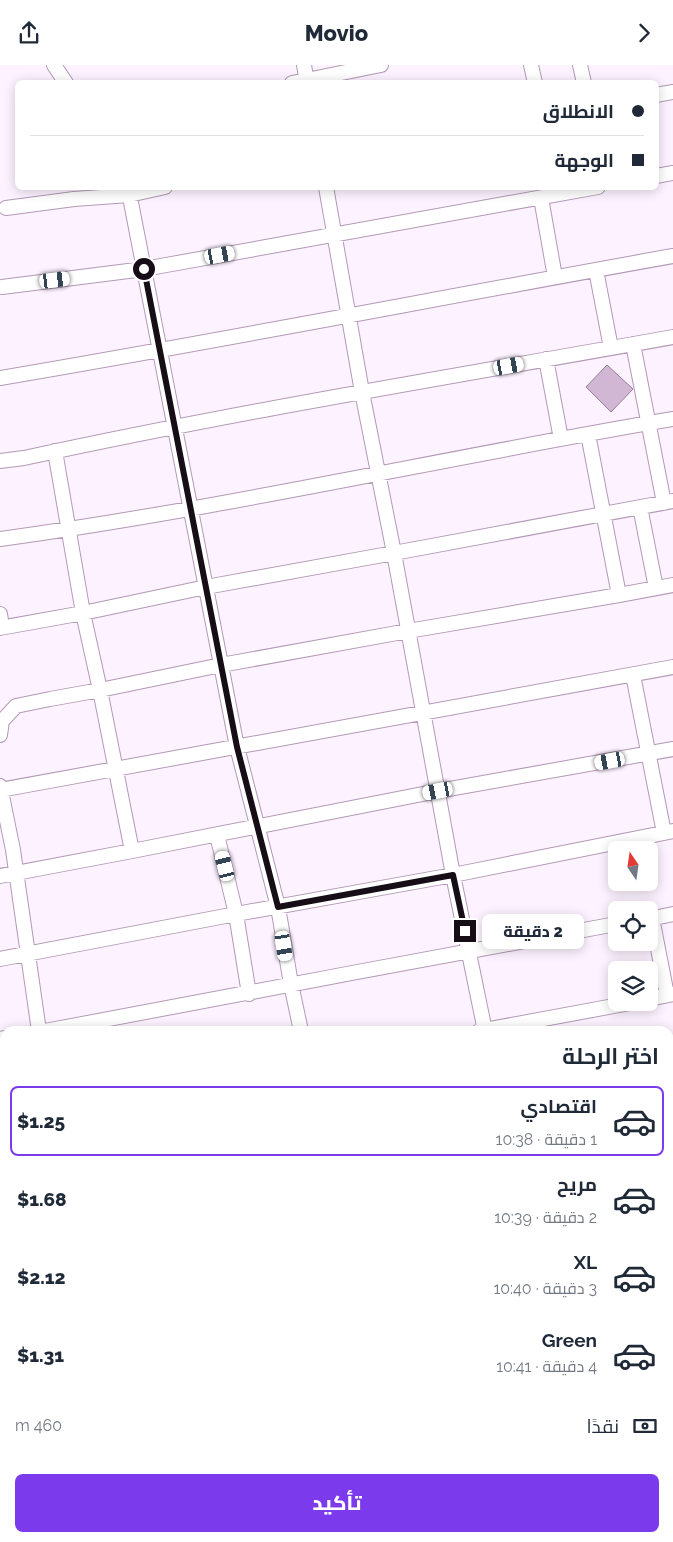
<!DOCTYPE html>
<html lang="ar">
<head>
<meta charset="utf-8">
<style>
	:root { --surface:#fff; --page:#f6f6f7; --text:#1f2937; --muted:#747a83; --line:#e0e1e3; --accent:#7c3aed }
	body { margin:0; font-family:Raleway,Cairo,sans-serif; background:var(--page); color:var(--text); direction:rtl; height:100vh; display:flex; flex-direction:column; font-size:19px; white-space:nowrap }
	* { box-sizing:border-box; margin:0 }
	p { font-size:16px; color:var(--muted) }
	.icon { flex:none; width:28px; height:28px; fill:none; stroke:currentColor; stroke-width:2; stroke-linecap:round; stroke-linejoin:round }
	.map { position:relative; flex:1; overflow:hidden; direction:ltr }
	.panel { position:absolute; left:0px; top:961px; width:674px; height:516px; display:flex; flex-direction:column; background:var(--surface); border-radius:15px 15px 0 0; box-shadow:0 2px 12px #0003; direction:rtl }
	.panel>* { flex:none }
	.top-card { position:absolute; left:15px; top:15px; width:644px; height:110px; border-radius:8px; box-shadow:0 2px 12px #0003; direction:rtl; display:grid; align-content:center; height:110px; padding:0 15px; background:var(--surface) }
	.needle { width:32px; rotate:347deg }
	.tools { position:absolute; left:608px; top:776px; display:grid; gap:10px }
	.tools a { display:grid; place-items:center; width:50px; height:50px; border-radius:8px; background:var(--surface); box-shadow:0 2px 12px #0003; font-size:25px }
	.end { position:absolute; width:22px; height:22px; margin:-11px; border:6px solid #160d17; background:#fff; box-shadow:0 0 0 2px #fff }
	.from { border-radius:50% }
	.bubble { position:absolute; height:35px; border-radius:8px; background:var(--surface); box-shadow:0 2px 12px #0003; font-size:16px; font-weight:800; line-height:35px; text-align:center; direction:rtl }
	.car { position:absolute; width:15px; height:30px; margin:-15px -8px; border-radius:6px; box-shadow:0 0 4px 1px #0007; background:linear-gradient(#fff 24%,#345 0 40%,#fff 0 76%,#345 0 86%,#fff 0) }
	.top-card b { display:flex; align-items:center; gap:18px; height:48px; font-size:19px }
	.top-card b+b { border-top:1px solid var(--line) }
	.top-card i { width:12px; height:12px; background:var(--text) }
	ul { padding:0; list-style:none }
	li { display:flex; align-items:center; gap:15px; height:70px; margin:0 10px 8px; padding:0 5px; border:2px solid transparent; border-radius:8px }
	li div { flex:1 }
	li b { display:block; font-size:19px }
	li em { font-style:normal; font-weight:800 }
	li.on { border-color:var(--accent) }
	li>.icon { width:45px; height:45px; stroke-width:1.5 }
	h2 { padding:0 15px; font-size:22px; line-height:60px }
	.pay { display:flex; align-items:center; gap:12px; height:55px; padding:0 15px; font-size:19px }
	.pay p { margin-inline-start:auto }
	.cta { display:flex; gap:10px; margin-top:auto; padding:10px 15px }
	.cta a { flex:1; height:58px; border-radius:8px; background:var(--accent); color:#fff; font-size:20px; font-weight:800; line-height:58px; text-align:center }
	header { display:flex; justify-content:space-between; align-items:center; height:65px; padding:0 15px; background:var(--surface); font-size:22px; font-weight:800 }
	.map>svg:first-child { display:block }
	.building { fill:#d2b7d5; stroke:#977e9a }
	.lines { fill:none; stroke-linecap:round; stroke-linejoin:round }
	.minor-casing { stroke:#b399b6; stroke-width:16 }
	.tertiary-casing { stroke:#b399b6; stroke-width:20 }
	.minor { stroke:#fff; stroke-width:14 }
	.tertiary { stroke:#fff; stroke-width:18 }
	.route { stroke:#160d17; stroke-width:6 }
</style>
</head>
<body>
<header><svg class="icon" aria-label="forward" viewBox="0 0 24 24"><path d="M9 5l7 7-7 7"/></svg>Movio<svg class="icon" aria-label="share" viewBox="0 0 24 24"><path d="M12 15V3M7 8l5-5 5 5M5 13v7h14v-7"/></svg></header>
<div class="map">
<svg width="673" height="1477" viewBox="0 0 673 1477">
	<rect width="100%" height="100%" fill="#fdf2ff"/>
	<!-- building -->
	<path class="building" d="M607 300 633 324 611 347 586 322Z"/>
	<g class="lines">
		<!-- minor casing -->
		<g class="minor-casing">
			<path id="minor" d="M54 0 66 18
				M304 0 307 18
				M531 0 535 18
				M580 0 584 18
				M292 18 381 0
				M656 30 673 27
				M656 111 673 108
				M128 122 237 682 278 842 291 919 301 966
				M326 122 362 327 394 488 453 810 485 966
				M541 133 555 212
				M6 143 74 134 129 130 165 122
				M596 205 611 283
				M2 222 144 204 598 122
				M633 279 664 438
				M546 294 561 374
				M0 313C225 275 449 231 673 191
				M588 369 619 530
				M55 386 83 548 100 625 132 786
				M0 396 24 393C239 346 456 311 673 272
				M640 442 656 523
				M0 474C226 443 448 392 673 354
				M0 549 2 562
				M0 563 83 548 206 522 394 488 673 436
				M633 610 664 768
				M0 670 2 656 16 641 50 634 100 625 221 600 408 566 619 530 673 520
				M0 721 13 785 39 966
				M0 725 673 602
				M217 770 236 849 249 929
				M0 811 132 786 438 726 673 684
				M652 853 667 930
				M649 854 673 849
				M0 894 236 849 453 810 673 766
				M649 934 673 929
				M45 966C236 931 425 893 616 859
				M479 966 630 938
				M0 974 5 973
				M669 1013 673 1012
				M0 1059 5 1058
				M669 1096 673 1095
				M0 1144 5 1143
				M669 1178 673 1177
				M0 1226 5 1225
				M669 1260 673 1259
				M0 1305 5 1304
				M669 1341H673
				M0 1388 5 1387
				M0 1468 5 1467
				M137 1472 138 1477
				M350 1472 351 1477
				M552 1472 553 1477"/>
		</g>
		<!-- tertiary casing -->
		<g class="tertiary-casing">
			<path id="tertiary" d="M669 1426 673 1425
				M669 1444 673 1443
				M401 1477 425 1472
				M496 1477 519 1472"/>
		</g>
		<!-- minor -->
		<use href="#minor" class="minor"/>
		<!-- tertiary -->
		<use href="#tertiary" class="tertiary"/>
	</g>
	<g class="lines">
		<!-- route -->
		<path class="route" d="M144 204 237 682 278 842 453 810 465 866"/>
	</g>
</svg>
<div class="tools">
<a><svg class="needle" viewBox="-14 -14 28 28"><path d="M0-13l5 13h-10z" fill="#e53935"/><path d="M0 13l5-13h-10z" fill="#747a83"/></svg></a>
<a><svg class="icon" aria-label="locate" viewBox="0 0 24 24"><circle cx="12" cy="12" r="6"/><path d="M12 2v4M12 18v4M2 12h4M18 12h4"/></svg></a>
<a><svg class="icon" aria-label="layers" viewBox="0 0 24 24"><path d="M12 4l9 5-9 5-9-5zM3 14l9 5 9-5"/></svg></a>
</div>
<i class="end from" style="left:144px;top:204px"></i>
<i class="end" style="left:465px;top:866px"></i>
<div class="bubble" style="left:482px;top:849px;width:102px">2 دقيقة</div>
<i class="car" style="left:220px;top:190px;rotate:80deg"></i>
<i class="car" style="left:55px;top:215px;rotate:83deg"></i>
<i class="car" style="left:509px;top:301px;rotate:80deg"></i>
<i class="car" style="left:610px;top:696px;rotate:260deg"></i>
<i class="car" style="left:438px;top:726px;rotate:259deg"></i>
<i class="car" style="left:225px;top:801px;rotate:346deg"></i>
<i class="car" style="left:284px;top:881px;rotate:171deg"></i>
<div class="top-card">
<b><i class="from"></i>الانطلاق</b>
<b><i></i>الوجهة</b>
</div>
<section class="panel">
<h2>اختر الرحلة</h2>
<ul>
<li class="on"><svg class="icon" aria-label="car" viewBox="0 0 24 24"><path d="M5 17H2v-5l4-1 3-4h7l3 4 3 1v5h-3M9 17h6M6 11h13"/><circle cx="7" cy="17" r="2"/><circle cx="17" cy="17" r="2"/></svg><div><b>اقتصادي</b><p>1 دقيقة · 10:38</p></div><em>$1.25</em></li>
<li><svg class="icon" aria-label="car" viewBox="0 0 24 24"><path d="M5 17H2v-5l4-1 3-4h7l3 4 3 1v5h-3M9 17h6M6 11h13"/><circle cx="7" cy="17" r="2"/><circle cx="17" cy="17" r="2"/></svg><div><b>مريح</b><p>2 دقيقة · 10:39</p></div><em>$1.68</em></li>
<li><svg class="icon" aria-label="car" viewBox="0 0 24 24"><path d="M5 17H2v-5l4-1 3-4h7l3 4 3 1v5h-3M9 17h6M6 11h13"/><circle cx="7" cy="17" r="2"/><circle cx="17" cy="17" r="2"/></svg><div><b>XL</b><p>3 دقيقة · 10:40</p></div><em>$2.12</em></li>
<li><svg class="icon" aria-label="car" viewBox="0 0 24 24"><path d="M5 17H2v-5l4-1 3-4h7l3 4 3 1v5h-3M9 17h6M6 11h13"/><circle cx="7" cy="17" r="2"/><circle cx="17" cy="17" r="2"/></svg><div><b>Green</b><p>4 دقيقة · 10:41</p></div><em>$1.31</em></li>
</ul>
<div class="pay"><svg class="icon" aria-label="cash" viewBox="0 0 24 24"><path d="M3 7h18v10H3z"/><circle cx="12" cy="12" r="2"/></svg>نقدًا<p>460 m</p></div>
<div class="cta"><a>تأكيد</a></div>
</section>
</div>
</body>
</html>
